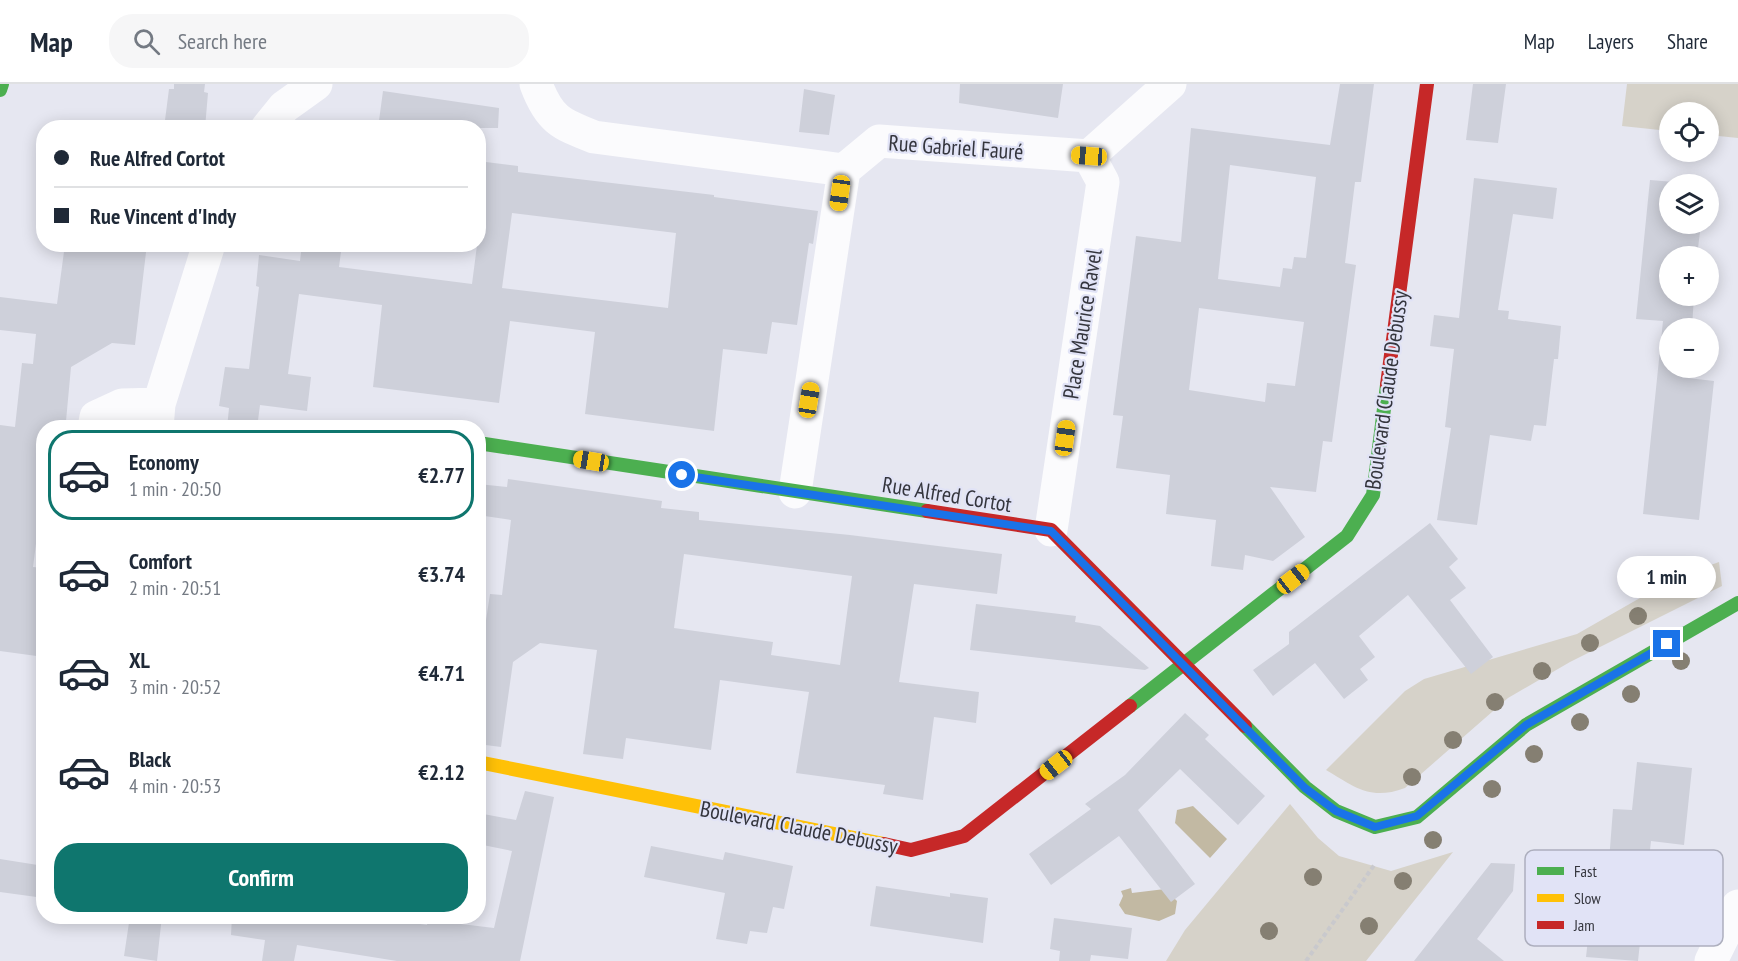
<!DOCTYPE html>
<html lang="en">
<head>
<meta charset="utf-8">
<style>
	:root { --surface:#fff; --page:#f6f6f7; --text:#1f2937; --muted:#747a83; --line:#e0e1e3; --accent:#0f766e }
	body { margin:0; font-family:"PT Sans Narrow",sans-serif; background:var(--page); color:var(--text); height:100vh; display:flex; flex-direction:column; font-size:22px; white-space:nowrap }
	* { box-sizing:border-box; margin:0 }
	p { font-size:20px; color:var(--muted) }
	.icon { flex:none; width:33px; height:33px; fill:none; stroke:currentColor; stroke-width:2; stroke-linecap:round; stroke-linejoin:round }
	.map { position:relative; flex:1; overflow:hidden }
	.details { position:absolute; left:36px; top:336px; width:450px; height:504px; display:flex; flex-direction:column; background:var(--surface); border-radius:24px; box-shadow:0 3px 15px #0003 }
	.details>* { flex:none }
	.banner { position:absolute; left:36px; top:36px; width:450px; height:132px; border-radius:24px; box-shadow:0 3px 15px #0003; display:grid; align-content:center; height:132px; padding:0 18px; background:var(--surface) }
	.tools { position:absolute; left:1659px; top:18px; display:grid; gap:12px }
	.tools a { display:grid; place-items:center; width:60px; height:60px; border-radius:50%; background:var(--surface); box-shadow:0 3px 15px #0003; font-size:30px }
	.end { position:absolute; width:27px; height:27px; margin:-14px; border:8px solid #1a73e8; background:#fff; box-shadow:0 0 0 3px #fff }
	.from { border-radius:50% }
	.bubble { position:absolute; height:42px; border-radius:21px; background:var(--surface); box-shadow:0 3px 15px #0003; font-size:20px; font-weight:800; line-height:42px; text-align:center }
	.car { position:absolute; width:18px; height:36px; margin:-18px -9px; border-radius:8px; box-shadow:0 0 4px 2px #0007; background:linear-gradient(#f5c518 24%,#345 0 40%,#f5c518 0 76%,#345 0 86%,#f5c518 0) }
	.banner b { display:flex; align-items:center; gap:21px; height:57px; font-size:22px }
	.banner b+b { border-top:2px solid var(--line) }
	.banner i { width:15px; height:15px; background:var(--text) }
	ul { padding:10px 0 0; list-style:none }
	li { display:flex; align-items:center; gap:18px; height:90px; margin:0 12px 9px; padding:0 6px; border:3px solid transparent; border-radius:24px }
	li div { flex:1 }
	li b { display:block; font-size:22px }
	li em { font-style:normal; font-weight:800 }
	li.selected { border-color:var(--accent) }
	li>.icon { width:54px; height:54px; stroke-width:1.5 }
	.cta { display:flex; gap:12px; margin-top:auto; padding:12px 18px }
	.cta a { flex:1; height:69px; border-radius:24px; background:var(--accent); color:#fff; font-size:24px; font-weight:800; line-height:69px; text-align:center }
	header { display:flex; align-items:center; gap:36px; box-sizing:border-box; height:84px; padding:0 30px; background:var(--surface); border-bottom:2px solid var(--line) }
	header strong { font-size:28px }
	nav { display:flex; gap:33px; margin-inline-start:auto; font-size:21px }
	.search { width:420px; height:54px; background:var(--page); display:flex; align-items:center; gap:15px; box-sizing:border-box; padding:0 21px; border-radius:24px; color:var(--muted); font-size:22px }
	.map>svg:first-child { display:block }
	.green { fill:#d6d2c9 }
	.water { fill:#c2b9a3 }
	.building { fill:#ced0da; fill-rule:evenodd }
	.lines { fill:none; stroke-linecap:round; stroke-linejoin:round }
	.path { stroke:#c9c9cd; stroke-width:4; stroke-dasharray:4.5 3; stroke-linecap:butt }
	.street { stroke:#fbfbfd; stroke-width:33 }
	.fast { stroke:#4caf50; stroke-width:14 }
	.slow { stroke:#ffc107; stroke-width:14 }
	.jam { stroke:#c62828; stroke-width:14 }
	.tree { fill:#857f72 }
	.route { stroke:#1a73e8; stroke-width:8 }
	.labels { text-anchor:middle; stroke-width:4.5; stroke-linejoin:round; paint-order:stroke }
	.street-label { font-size:22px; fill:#34353d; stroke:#e1e3f6 }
	.key { fill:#e1e3f6; stroke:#adafbe; stroke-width:1.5 }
	.key-label { font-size:16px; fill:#34353d }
</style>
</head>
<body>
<header>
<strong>Map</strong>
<div class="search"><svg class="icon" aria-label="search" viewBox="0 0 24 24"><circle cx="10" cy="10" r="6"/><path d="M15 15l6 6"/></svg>Search here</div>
<nav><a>Map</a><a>Layers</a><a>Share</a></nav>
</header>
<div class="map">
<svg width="1738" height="877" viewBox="0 0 1738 877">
	<rect width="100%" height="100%" fill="#e6e7f1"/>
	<!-- green -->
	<path class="green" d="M1627 0H1738V54L1709 51 1708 28H1670L1669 47 1622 42Z
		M1719 478 1722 502 1570 578 1508 614 1405 704C1370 717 1355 703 1326 686L1405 607 1424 595 1577 550 1675 494Z
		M1290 720 1318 754 1339 772 1391 787 1453 768 1366 877H1166L1185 846Z"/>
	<!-- water -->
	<path class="water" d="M1193 722 1227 755 1210 774 1175 739 1177 726Z
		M1131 804 1132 809 1165 805 1177 817 1175 830 1159 837 1125 830 1119 821 1123 812 1121 807Z"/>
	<!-- building -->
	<path class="building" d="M174 0H205L204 8 208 9 205 44H164L169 5H174Z
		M960 0H1063L1058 34 959 19Z
		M1340 0H1374L1361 98H1355L1345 179 1356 181 1332 358 1323 357 1316 408 1270 403 1305 453 1273 477 1245 471 1243 486 1211 482 1216 436 1166 430 1170 391 1116 384 1123 332 1113 331 1136 152 1181 158 1191 44 1330 61ZM1230 81 1316 93 1306 174 1294 173 1292 185 1283 184 1280 203 1218 195ZM1199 224 1304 238 1295 302 1267 299 1265 318 1189 306Z
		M1473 0H1506L1498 59 1466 56Z
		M804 5 835 11 829 51 799 48Z
		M383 7 499 24 498 44H378Z
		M478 77 518 82V88L714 111V113L818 127 813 160 809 159 797 241 772 238 767 270 723 265 714 347 585 330 595 248 510 237 499 319 373 303 382 221 299 210 288 290 311 293 307 327 260 321 257 344H227L229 324 219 322 225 283 249 285 259 203 256 202 259 171 300 177 302 160H342L339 183 472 200 483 115H478ZM512 129 676 149 668 224 502 204Z
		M1474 94 1557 104 1553 135 1513 130 1498 226 1509 227 1508 235 1561 242 1558 275H1554L1546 342 1534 341 1531 357 1490 351 1477 441 1437 436 1451 344 1445 343 1454 265 1430 262 1434 231 1459 234Z
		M1650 96 1698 100H1670V140H1701L1697 172H1670V212H1694L1692 244H1670V284H1689L1688 294 1714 297 1699 436 1643 430 1663 237 1636 235Z
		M65 160H147L135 261 112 259 71 283 66 337H60V344H44V398L33 483 44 484V573L0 567V341L15 343 22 279 33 280 36 250 0 246V213L57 220Z
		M508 395 662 417 661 424 699 428V436L850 451 1002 470 997 510 914 500 899 598 979 608 976 639 934 633 923 716 883 710 885 701 796 689 809 608 720 596 711 666 626 654 623 675 583 670 597 566 540 559 513 578 501 663 478 660V589L490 510 502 511 511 436 478 431V400L507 403ZM684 470 852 492 840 581 771 571 773 558 674 544Z
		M1430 439 1458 475 1449 483 1466 504 1450 516 1493 573 1471 590 1408 511 1359 552 1375 573 1360 585 1368 596 1344 615 1315 579 1273 612 1253 586 1289 560V548Z
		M976 520 1076 532 1075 538 1100 542 1149 584 1145 586 970 566Z
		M1185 629 1209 651 1205 655 1265 712 1238 741 1180 685 1138 726 1195 800 1171 818 1119 752 1051 801 1029 770 1091 725 1085 720 1125 691Z
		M1637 678 1692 684 1684 761 1651 757 1638 877 1586 873 1594 801 1607 803 1613 725 1632 726Z
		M525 707 554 713 520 877H397L297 861 294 877H262L265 856 231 851 232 832H366L427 841 428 836 494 844 512 767 478 760V729L516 736Z
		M651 762 723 776 725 768 793 782 784 825 773 823 767 849 750 847 747 860 716 855 725 809 644 793Z
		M0 775 44 782V814L0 808Z
		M1491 779 1515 780 1513 807 1477 855 1504 877H1414Z
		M876 802 950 813V809L988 814 983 859 870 842Z
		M130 832H162L157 877 124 872Z
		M1054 834 1132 844 1128 875 1091 871 1090 877H1059L1060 867 1050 865Z"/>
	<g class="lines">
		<!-- path -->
		<path class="path" d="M1306 877 1375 780"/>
		<!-- street -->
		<path class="street" d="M536 0C549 35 560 40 594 53L844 86 879 57 1089 72 1170 0
			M267 44 284 23 316 0
			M94 344 96 333 122 321 159 320
			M157 344 159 320 209 160
			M795 408 844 86
			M1051 446 1103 98 1089 72
			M1711 877 1738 822"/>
		<!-- fast -->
		<path class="fast" d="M0 6 2 0
			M478 359 927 427
			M1130 622 1347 452 1373 411 1387 301
			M1245 642 1305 703 1336 727 1375 743 1417 733 1526 641 1738 519"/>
		<!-- slow -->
		<path class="slow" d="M478 678 884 760"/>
		<!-- jam -->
		<path class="jam" d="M1387 301 1427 0
			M927 427 1051 446 1245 642
			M884 760 911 766 964 752 1130 622"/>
	</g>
	<!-- trees -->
	<g class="tree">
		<circle cx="1688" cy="504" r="9"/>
		<circle cx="1638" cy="532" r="9"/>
		<circle cx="1590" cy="559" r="9"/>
		<circle cx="1681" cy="577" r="9"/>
		<circle cx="1542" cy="587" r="9"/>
		<circle cx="1631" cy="610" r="9"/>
		<circle cx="1495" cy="618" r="9"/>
		<circle cx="1580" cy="638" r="9"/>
		<circle cx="1453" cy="656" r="9"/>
		<circle cx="1534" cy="670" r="9"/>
		<circle cx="1412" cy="693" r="9"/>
		<circle cx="1492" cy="705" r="9"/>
		<circle cx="1433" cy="756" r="9"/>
		<circle cx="1313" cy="793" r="9"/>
		<circle cx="1403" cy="797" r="9"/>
		<circle cx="1369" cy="842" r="9"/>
		<circle cx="1269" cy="847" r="9"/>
	</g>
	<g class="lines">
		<!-- route -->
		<path class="route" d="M682 391 1051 447 1305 704 1336 727 1375 743 1417 732 1526 641 1667 560"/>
	</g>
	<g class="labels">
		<!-- street labels -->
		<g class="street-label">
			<text transform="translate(956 63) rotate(4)" y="8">Rue Gabriel Fauré</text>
			<text transform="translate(1082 240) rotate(-81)" y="8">Place Maurice Ravel</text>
			<text transform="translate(1386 306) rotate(-82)" y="8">Boulevard Claude Debussy</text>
			<text transform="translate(947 410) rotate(9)" y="8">Rue Alfred Cortot</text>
			<text transform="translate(799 743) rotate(11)" y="8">Boulevard Claude Debussy</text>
		</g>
	</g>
	<!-- legend -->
	<rect x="1525" y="766" width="198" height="96" rx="9" class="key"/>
	<rect x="1537" y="783" width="27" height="8" fill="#4caf50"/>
	<rect x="1537" y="810" width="27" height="8" fill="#ffc107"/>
	<rect x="1537" y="837" width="27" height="8" fill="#c62828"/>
	<g class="key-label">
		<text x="1574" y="793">Fast</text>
		<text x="1574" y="820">Slow</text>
		<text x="1574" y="847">Jam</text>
	</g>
</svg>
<div class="tools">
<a><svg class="icon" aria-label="locate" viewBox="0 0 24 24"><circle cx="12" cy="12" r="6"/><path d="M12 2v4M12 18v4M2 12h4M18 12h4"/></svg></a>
<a><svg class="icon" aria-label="layers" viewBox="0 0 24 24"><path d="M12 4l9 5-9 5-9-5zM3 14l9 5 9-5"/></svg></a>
<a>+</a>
<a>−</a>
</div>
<i class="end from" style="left:682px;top:391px"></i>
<i class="end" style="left:1667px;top:560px"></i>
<div class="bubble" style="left:1617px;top:472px;width:99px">1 min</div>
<i class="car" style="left:1089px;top:72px;rotate:274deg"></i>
<i class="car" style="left:840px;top:109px;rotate:188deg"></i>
<i class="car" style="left:809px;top:316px;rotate:9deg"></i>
<i class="car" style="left:1065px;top:354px;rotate:8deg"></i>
<i class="car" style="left:591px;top:377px;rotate:279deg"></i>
<i class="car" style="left:1293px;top:495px;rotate:52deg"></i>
<i class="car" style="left:1056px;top:681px;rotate:232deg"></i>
<div class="banner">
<b><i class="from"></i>Rue Alfred Cortot</b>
<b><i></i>Rue Vincent d'Indy</b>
</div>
<section class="details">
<ul>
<li class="selected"><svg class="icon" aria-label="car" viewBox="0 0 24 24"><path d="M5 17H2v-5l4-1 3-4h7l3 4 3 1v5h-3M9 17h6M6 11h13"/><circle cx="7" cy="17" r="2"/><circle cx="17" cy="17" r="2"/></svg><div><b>Economy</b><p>1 min · 20:50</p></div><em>€2.77</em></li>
<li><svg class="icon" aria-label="car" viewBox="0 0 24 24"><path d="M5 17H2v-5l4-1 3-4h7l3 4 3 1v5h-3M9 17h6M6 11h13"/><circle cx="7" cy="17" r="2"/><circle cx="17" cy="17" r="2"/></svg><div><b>Comfort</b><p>2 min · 20:51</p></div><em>€3.74</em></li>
<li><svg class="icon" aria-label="car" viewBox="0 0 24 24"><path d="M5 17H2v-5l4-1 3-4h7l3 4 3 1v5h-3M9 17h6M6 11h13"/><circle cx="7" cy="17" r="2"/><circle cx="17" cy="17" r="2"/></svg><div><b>XL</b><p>3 min · 20:52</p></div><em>€4.71</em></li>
<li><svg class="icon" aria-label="car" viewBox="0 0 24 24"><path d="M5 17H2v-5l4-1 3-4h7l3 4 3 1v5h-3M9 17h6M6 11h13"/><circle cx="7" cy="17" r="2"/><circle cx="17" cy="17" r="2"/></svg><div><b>Black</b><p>4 min · 20:53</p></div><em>€2.12</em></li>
</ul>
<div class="cta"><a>Confirm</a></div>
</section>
</div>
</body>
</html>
